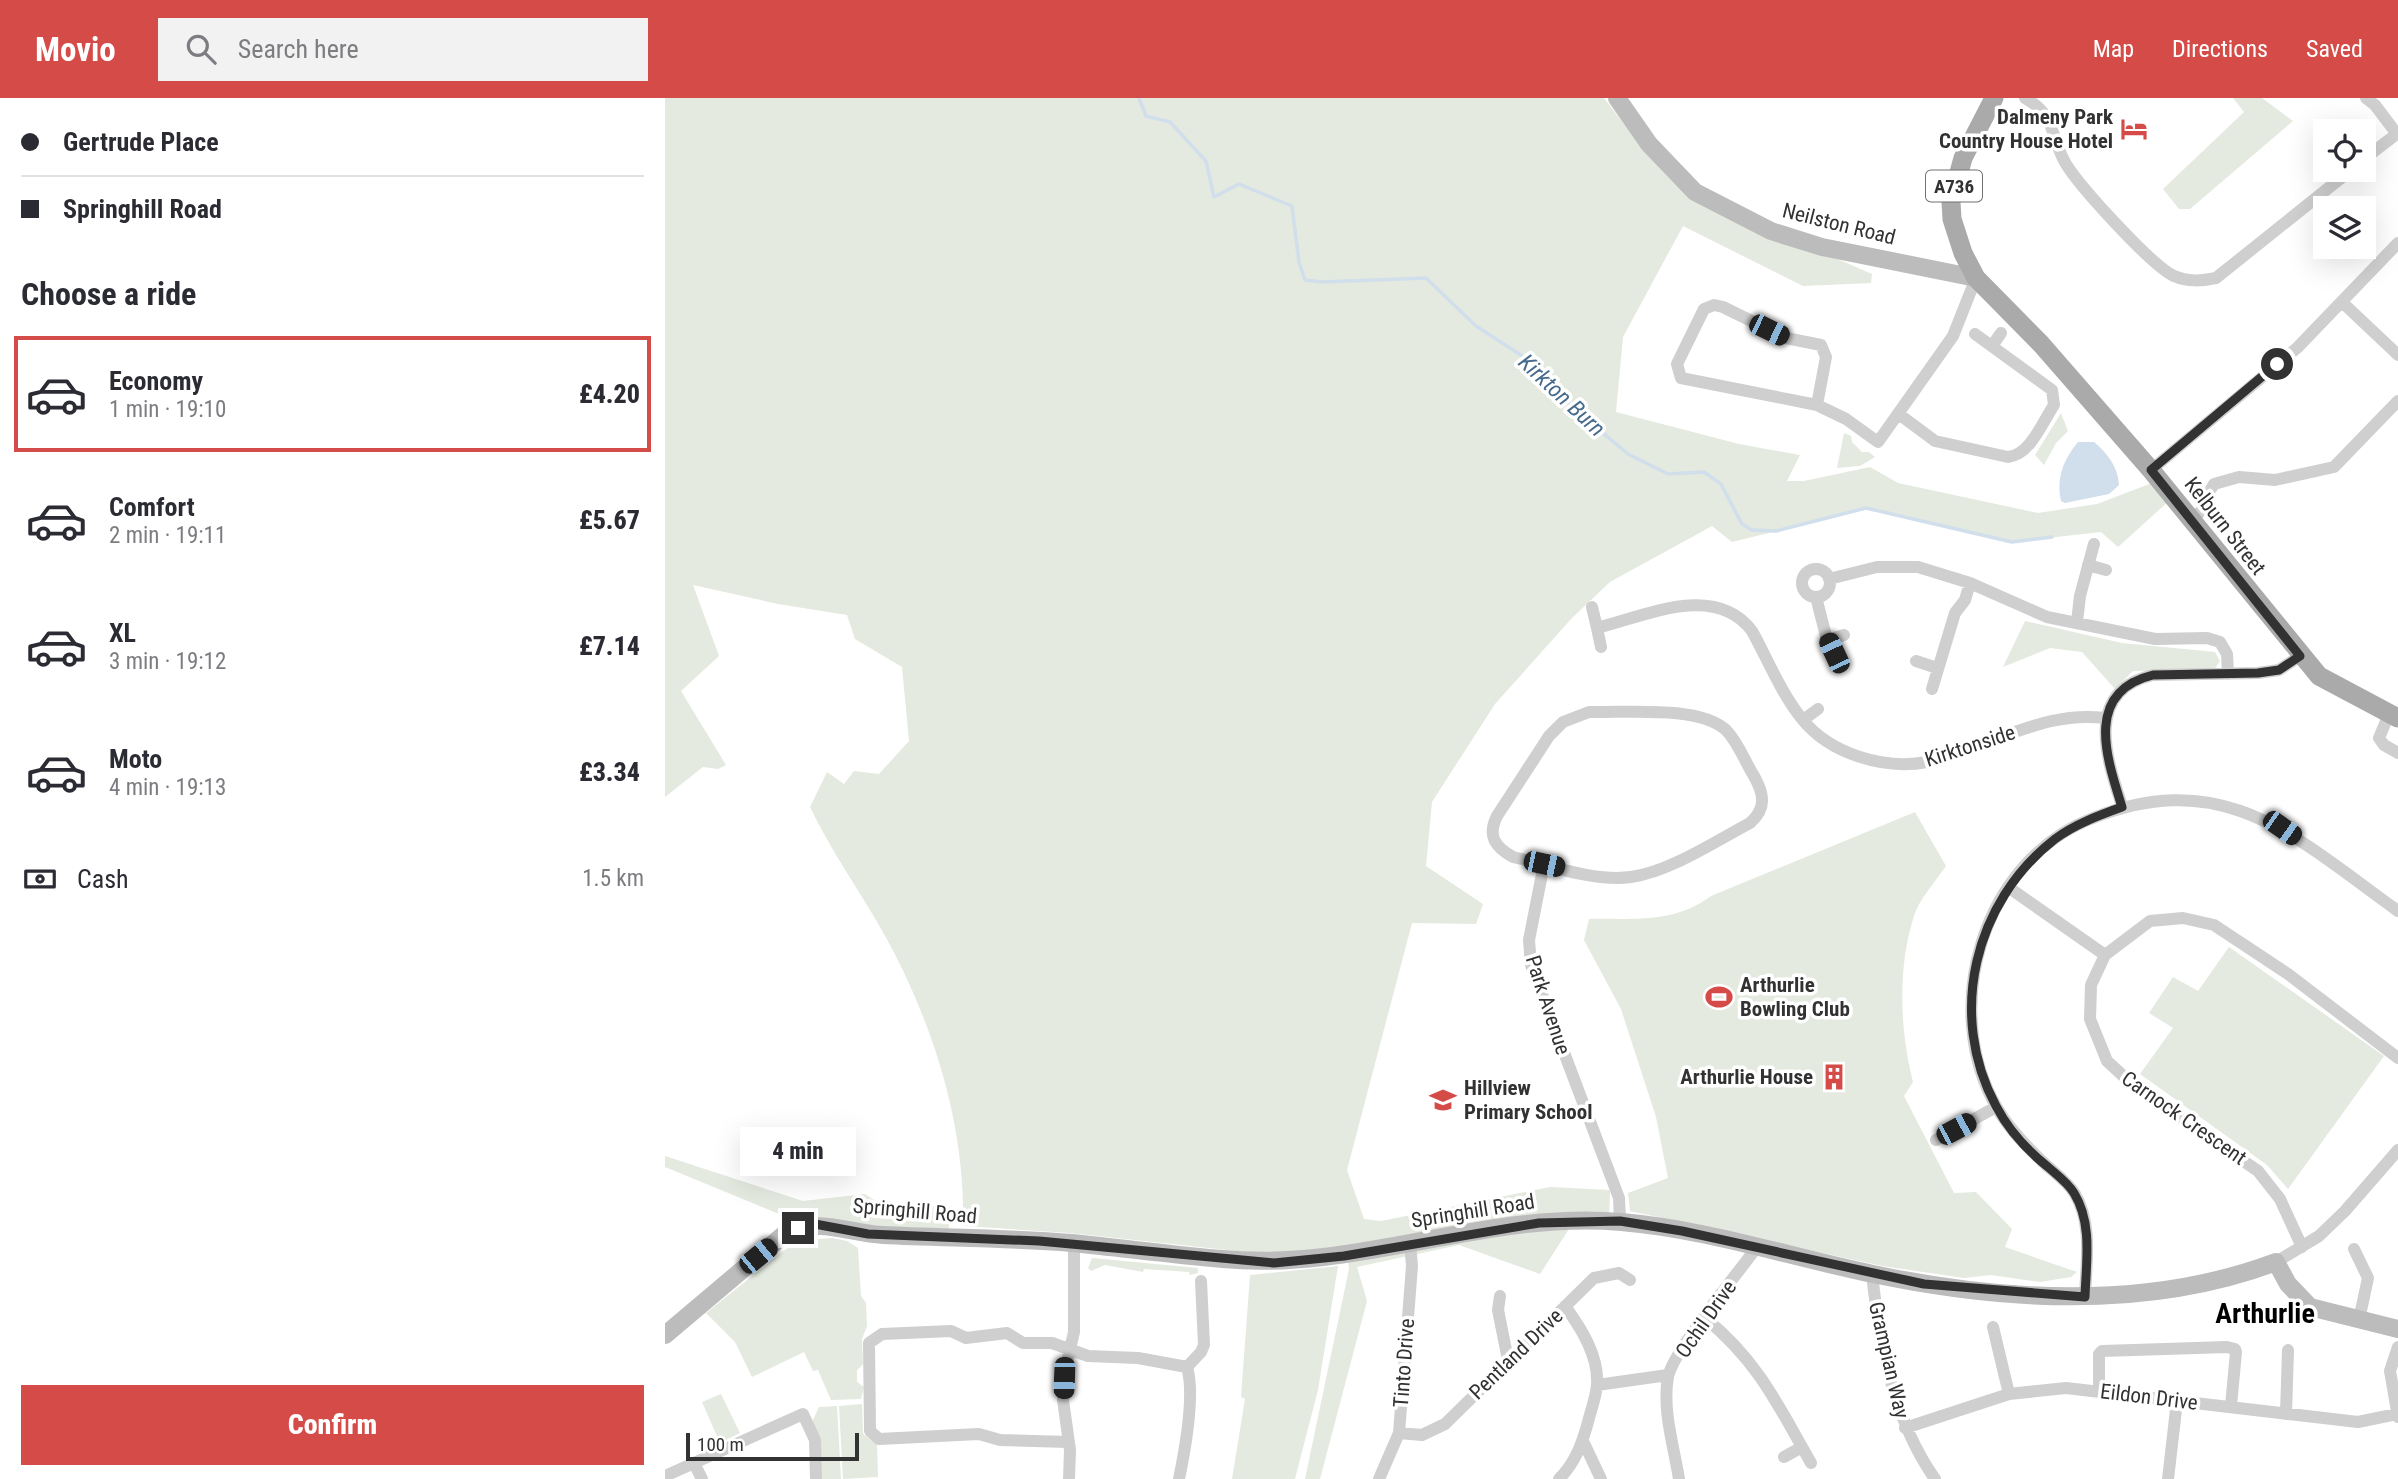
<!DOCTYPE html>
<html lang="en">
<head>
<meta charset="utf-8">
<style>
	:root { --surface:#fff; --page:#f2f2f3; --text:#2b2b33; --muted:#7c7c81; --line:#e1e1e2; --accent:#d54b48 }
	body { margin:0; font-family:"Roboto Condensed",sans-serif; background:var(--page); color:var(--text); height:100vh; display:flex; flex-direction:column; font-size:26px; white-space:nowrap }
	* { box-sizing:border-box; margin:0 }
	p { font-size:23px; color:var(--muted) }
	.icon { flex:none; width:38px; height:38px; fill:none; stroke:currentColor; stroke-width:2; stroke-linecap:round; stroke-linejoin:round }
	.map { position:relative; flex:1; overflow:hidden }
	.side { display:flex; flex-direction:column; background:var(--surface); width:665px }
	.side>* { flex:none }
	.guide { display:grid; align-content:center; height:154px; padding:0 21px; background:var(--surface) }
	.buttons { position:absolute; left:1648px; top:21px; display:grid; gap:14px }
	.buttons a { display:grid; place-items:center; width:63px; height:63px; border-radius:0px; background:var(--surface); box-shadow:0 7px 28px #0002; font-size:35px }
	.scale { position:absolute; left:21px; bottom:18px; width:173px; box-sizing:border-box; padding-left:7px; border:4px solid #323232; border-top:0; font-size:19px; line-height:24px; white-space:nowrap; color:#323232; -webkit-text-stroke:5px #fff; paint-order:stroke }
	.end { position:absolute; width:32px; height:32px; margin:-16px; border:9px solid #323232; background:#fff; box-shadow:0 0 0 4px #fff }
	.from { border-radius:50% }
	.bubble { position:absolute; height:49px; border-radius:0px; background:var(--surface); box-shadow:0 7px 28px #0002; font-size:23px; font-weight:800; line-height:49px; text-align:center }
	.car { position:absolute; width:21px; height:42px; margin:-21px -10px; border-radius:9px; box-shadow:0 0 5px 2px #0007; background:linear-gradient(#222 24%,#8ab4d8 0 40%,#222 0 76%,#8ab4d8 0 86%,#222 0) }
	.guide b { display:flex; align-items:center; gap:24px; height:66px; font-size:26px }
	.guide b+b { border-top:2px solid var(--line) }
	.guide i { width:18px; height:18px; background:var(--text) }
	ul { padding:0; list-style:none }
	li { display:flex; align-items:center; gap:21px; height:116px; margin:0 14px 10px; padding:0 7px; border:4px solid transparent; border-radius:0px }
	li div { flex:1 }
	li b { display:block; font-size:26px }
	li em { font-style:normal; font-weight:800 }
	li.active { border-color:var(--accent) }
	li>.icon { width:63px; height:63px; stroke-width:1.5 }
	h2 { padding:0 21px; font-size:32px; line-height:84px }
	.pay { display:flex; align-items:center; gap:18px; height:77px; padding:0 21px; font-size:26px }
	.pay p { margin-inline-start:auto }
	.cta { display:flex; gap:14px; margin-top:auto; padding:14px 21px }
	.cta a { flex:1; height:80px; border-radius:0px; background:var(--accent); color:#fff; font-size:28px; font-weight:800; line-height:80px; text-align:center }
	header { display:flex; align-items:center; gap:42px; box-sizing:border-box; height:98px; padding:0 35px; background:var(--accent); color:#fff }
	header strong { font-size:33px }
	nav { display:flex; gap:38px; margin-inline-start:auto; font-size:24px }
	.search { width:490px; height:63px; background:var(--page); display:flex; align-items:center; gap:18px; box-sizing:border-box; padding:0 24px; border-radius:0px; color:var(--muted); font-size:26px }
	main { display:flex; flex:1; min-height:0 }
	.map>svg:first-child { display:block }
	.green { fill:#e4eadf }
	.water { fill:#d1deeb }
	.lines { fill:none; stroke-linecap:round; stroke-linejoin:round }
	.stream { stroke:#d1deeb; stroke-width:3.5 }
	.street { stroke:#cfcfcf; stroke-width:12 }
	.secondary { stroke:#bcbcbc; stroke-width:18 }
	.primary { stroke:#aaa; stroke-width:19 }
	.route { stroke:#323232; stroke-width:9 }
	.labels { text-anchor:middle; stroke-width:7; stroke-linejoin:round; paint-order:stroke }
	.shield { fill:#fff; stroke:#707070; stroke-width:2 }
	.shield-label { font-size:19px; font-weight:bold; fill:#323232 }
	.poi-label { font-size:21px; font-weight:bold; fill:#323232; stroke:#fff; text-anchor:end }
	.street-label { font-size:21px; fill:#323232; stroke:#fff }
	.water-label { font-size:23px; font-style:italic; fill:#476b8d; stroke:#fff }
	.district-label { font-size:28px; font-weight:bold; fill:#000; stroke:#fff }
</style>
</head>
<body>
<header>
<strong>Movio</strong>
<div class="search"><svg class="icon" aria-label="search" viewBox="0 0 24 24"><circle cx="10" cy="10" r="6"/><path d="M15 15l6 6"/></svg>Search here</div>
<nav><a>Map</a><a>Directions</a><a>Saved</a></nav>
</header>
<main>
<section class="side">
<div class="guide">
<b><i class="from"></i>Gertrude Place</b>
<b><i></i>Springhill Road</b>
</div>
<h2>Choose a ride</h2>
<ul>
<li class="active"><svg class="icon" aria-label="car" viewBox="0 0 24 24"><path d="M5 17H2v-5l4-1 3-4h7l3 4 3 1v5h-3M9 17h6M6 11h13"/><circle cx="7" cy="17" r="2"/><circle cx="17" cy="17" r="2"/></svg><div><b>Economy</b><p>1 min · 19:10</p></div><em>£4.20</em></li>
<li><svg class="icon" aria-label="car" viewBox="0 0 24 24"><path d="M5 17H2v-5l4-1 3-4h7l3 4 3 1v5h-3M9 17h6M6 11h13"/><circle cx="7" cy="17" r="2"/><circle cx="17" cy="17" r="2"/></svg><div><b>Comfort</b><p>2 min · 19:11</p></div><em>£5.67</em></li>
<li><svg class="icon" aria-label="car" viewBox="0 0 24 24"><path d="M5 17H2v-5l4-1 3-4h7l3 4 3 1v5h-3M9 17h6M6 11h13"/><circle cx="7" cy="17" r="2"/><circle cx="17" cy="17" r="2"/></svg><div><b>XL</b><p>3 min · 19:12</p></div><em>£7.14</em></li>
<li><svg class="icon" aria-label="car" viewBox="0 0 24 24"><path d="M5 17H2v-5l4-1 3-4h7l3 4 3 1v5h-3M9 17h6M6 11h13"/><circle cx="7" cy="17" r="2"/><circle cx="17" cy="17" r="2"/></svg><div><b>Moto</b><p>4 min · 19:13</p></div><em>£3.34</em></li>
</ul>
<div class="pay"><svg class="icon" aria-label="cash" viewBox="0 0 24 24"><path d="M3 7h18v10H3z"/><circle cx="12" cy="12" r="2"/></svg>Cash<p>1.5 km</p></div>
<div class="cta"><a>Confirm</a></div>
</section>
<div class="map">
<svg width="1733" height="1381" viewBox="0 0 1733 1381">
	<rect width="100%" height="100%" fill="#fff"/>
	<!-- green -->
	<path class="green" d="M0 0H939L973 44 1022 96 1207 176 1206 185 1138 188 1018 128 958 239 951 314 1074 346 1135 357 1122 383H1139L1205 369 1233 385 1373 415 1432 406 1487 385 1505 402 1453 449 1436 434 1347 444 1201 411 1067 444 1047 428 945 484 907 520 830 606 767 704 761 768 818 806 811 826 747 825 682 1072 699 1121 716 1123 885 1089 945 1092 944 1129 904 1131 875 1176 794 1147 692 1169 702 1203 655 1381H640L684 1171 681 1150 599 1156 405 1135 298 1128C301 1025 266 918 215 829 192 789 165 751 145 709L162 674 179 686 189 673 214 676 244 643 237 569 190 541 182 517 113 506 28 487 54 558 16 593 61 667 53 671 38 669 0 699Z
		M1568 0H1597L1628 23 1525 111H1514L1498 91 1579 14Z
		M1396 315 1403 333 1391 345 1379 367 1370 357Z
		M1179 335 1186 338 1187 344 1197 354H1204L1210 359 1195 368 1172 370Z
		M1360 523 1457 545 1550 554 1555 563 1549 572 1468 573 1450 591 1417 554 1385 550 1338 569Z
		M1250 714 1281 768C1271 783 1254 801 1249 818 1232 871 1235 932 1248 984L1239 998 1289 1095 1311 1094 1347 1131 1340 1149 1412 1174 1406 1179 1375 1184 1326 1177 1299 1180 1217 1168 965 1113 963 1095 1003 1080 991 1019 956 911 919 842 924 821C968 820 1009 826 1046 798Z
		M1564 849 1719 958 1623 1091 1602 1067 1475 976 1508 930 1484 915 1508 879 1533 893Z
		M0 1058 138 1103 200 1096 212 1104 284 1109V1131L211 1128 140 1117 126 1121 0 1069Z
		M167 1140 182 1143 193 1150 196 1198 201 1205 202 1228 197 1241 198 1266 192 1272V1284L199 1289 196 1301 166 1302 153 1272 148 1273 139 1254 87 1279 70 1244 41 1215 121 1151 141 1142Z
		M427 1160 533 1170V1175L525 1177 524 1174 479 1171 478 1174 440 1167 426 1173 423 1170Z
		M673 1168 653 1292 630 1381H567L580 1301 576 1299 585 1177Z
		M56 1296 75 1335 55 1345 37 1304Z
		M197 1306 198 1336 212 1346 213 1379 178 1381 174 1308Z
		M172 1308 176 1381H156L147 1324 154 1309Z"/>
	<!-- water -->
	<path class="water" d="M1413 344H1429C1443 356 1453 369 1454 387L1444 396 1400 405 1396 403C1391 381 1398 362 1413 344Z"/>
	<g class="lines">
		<!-- stream -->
		<path class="stream" d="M474 0 481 18 505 24 541 63 549 99 574 86 627 108 634 164 640 182 657 184 761 180 811 228 865 263 901 304 963 356 1003 376 1039 374 1056 386 1077 426 1087 432 1111 433 1201 410 1347 444 1387 439"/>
		<!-- street -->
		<path class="street" d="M1360 0C1392 18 1385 39 1401 66 1415 89 1487 168 1509 178 1523 184 1536 183 1551 180L1686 72
			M1701 0 1710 7 1732 36
			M1699 61 1733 35
			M1678 205 1733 257
			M1327 248 1336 235
			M1152 307 1161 259 1156 247 1121 240 1058 209 1049 207 1039 211 1012 266 1016 280 1152 307 1181 321 1213 344 1288 238 1311 180
			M1235 317 1270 343 1343 359C1365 357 1377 325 1389 307L1387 292 1310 236
			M1486 372 1632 250 1733 145
			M1546 391 1549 386 1574 379 1610 382 1669 369 1733 303
			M1527 422 1542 407
			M1423 467 1441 472
			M1137 485a14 14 0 1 1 28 0a14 14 0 1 1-28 0Z
			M1164 481 1212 469H1253L1305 485 1382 519 1490 541 1542 540 1555 544 1562 556 1563 576
			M1151 499 1161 538 1175 568
			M927 509 932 530
			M1412 524 1415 498 1429 446
			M1163 542 1179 537
			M936 549 932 530C980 518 1050 484 1087 533 1103 562 1116 595 1137 621 1165 656 1219 672 1262 664 1286 660 1310 649 1333 640 1369 627 1401 615 1440 620
			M1251 563 1272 570
			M1267 591 1290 515 1300 502 1305 485
			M924 614C960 615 1034 607 1061 632 1073 644 1080 664 1089 678 1099 696 1102 710 1085 725 1051 743 1004 774 966 779 928 784 885 767 848 759 830 749 822 738 832 718L884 638 898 624Z
			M1724 616 1714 640 1719 647 1733 655
			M1138 622 1153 611
			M1457 708C1442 662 1418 593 1488 577L1593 575 1614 572 1635 558
			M879 766 864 842 866 867 954 1100 955 1123
			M1343 789 1440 857
			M1271 1042 1331 1009
			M1637 1149 1615 1101 1593 1073 1467 986 1442 963 1425 921 1426 887 1440 857 1485 823 1518 820 1549 827 1623 876 1733 960
			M1689 1151 1703 1180 1694 1222
			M1611 1164 1654 1138 1680 1113 1733 1052
			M1207 1176C1215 1248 1228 1321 1270 1381
			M835 1198 833 1212 843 1262
			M1420 1199C1421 1165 1428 1127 1410 1096 1403 1084 1390 1075 1380 1066 1362 1049 1344 1031 1332 1010 1274 910 1318 762 1428 720 1561 668 1631 740 1733 813
			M1040 1220C1093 1263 1113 1307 1146 1365
			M1328 1229 1344 1296
			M1733 1249 1725 1273 1733 1319
			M522 1269 536 1254 539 1247 536 1183
			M932 1287 1003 1277
			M1434 1293V1256L1437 1253 1562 1249 1570 1251 1571 1254 1566 1308
			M1621 1316 1623 1252
			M1240 1330 1344 1296 1401 1290 1693 1324 1732 1316
			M734 1335 757 1337 780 1326 929 1180 954 1175 965 1182
			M918 1343 936 1381
			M404 1344 335 1342 314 1336 214 1341 205 1333 204 1245 217 1236 286 1233 301 1240 342 1235 358 1245H387L423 1258 473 1260 522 1269C530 1296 520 1352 514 1381
			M1119 1359 1137 1349
			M29 1365 37 1381
			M0 1378 138 1316 150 1342 151 1381
			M404 1381 405 1352 398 1302 401 1268 409 1234V1145
			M714 1381 734 1335 747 1168 745 1145
			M894 1381C910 1365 917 1346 923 1324 926 1312 931 1299 932 1287 934 1258 916 1230 900 1208
			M1014 1381C1009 1349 997 1312 1003 1279 1008 1253 1073 1175 1092 1149
			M1503 1381 1512 1303"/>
		<!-- secondary -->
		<path class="secondary" d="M952 0 984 46 1030 94 1106 133 1157 149 1311 180
			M0 1237 122 1134C155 1120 184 1135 218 1137 281 1140 345 1140 407 1145 458 1150 508 1157 558 1161 692 1174 822 1112 956 1124 1041 1131 1125 1159 1208 1176 1341 1204 1483 1212 1611 1164L1623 1186 1645 1209 1733 1231"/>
		<!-- primary -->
		<path class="primary" d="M1329 0 1298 60 1286 104 1287 121 1298 155 1311 180 1376 246 1486 372 1654 578 1733 620"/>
	</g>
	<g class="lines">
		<!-- route -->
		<path class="route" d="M133 1130 150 1126 203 1136 374 1143 609 1165 679 1158 874 1125 955 1123 1017 1133 1259 1186 1420 1199C1421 1165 1428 1126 1409 1095 1403 1085 1392 1077 1383 1069 1363 1053 1343 1031 1331 1008 1282 917 1309 804 1390 741 1410 726 1435 717 1457 709 1442 661 1418 594 1488 577L1593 575 1614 572 1635 558 1486 372 1612 266"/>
	</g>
	<!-- icons -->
	<defs>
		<g id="hotel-bare" transform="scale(2.1)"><path d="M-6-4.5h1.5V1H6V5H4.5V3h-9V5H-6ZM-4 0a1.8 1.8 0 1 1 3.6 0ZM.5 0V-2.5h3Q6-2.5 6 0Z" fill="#d54b48" stroke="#fff" stroke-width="2.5" paint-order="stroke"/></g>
		<g id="stadium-bare" transform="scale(2.1)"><path d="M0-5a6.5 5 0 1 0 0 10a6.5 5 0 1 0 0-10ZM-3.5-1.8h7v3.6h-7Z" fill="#d54b48" stroke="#fff" stroke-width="2.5" paint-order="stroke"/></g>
		<g id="building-bare" transform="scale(2.1)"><path d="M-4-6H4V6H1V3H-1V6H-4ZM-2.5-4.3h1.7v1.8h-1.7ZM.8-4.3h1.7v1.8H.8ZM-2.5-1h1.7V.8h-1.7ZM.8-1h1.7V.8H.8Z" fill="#d54b48" stroke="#fff" stroke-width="2.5" paint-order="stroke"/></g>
		<g id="school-bare" transform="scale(2.1)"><path d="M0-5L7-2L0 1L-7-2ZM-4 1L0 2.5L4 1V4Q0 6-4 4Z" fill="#d54b48" stroke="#fff" stroke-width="2.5" paint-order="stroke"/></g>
	</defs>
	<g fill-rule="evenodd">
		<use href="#hotel-bare" x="1469" y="31"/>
		<use href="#stadium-bare" x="1054" y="899"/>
		<use href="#building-bare" x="1169" y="979"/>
		<use href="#school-bare" x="778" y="1002"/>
	</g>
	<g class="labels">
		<!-- shield labels -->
		<rect class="shield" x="1261" y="72.5" width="56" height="31" rx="5"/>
		<g class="shield-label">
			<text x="1289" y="95">A736</text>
		</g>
		<!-- poi labels -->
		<g class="poi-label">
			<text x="1448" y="26">Dalmeny Park<tspan x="1448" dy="24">Country House Hotel</tspan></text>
			<text x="1075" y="894" text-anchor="start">Arthurlie<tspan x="1075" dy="24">Bowling Club</tspan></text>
			<text x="1148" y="986">Arthurlie House</text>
			<text x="799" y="997" text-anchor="start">Hillview<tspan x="799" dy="24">Primary School</tspan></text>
		</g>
		<!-- street labels -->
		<g class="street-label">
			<text transform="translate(1174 126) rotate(14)" y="7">Neilston Road</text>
			<text transform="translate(1560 428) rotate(52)" y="7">Kelburn Street</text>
			<text transform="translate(1305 648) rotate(-18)" y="7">Kirktonside</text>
			<text transform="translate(883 907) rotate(72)" y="7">Park Avenue</text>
			<text transform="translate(1519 1020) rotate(35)" y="7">Carnock Crescent</text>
			<text transform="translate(250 1113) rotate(5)" y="7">Springhill Road</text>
			<text transform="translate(808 1113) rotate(-9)" y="7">Springhill Road</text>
			<text transform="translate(1041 1221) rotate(-55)" y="7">Ochil Drive</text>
			<text transform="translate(851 1256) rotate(-44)" y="7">Pentland Drive</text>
			<text transform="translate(1224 1262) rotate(77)" y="7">Grampian Way</text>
			<text transform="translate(739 1265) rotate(-86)" y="7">Tinto Drive</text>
			<text transform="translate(1484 1299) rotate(7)" y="7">Eildon Drive</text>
		</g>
		<!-- water labels -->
		<g class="water-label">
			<text transform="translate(897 297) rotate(43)" y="8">Kirkton Burn</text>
		</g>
		<!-- district labels -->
		<g class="district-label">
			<text x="1600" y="1225">Arthurlie</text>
		</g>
	</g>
</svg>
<div class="buttons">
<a><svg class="icon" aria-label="locate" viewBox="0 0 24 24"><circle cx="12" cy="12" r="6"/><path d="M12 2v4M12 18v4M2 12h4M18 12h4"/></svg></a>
<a><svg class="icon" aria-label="layers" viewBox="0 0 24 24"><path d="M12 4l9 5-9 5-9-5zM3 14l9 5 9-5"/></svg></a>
</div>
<div class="scale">100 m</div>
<i class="end from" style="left:1612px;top:266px"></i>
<i class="end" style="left:133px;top:1130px"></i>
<div class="bubble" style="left:75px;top:1029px;width:116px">4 min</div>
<i class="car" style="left:1104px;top:232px;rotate:116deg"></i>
<i class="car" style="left:1169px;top:555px;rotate:335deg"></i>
<i class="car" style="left:1617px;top:730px;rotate:125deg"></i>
<i class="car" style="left:879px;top:766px;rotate:102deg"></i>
<i class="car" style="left:1291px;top:1031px;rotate:62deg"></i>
<i class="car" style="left:93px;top:1158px;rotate:51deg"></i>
<i class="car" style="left:399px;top:1280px;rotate:182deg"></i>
</div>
</main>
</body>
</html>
